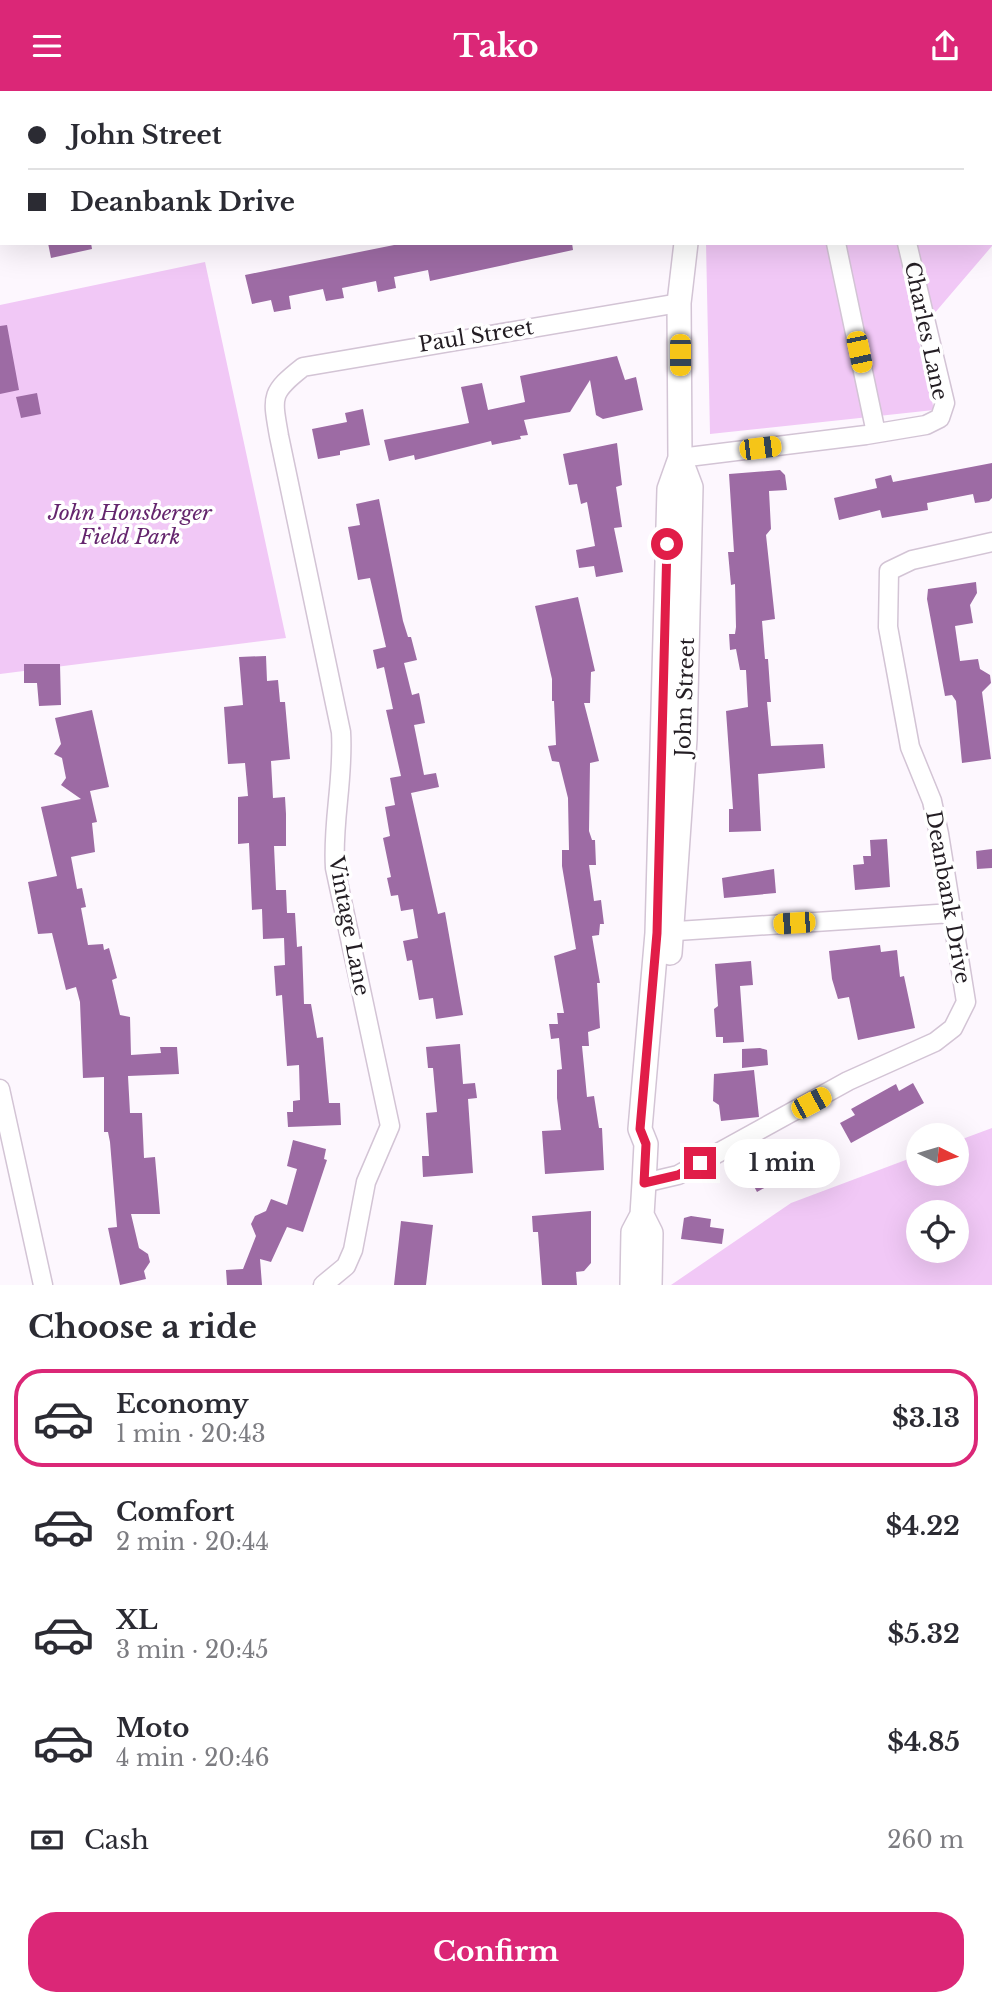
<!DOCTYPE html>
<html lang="en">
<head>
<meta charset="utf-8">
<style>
	:root { --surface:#fff; --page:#f7f7f7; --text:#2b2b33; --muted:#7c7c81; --line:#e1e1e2; --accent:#db2777 }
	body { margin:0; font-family:"Libre Baskerville",serif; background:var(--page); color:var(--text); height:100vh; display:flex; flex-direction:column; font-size:26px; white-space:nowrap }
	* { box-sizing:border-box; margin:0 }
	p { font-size:23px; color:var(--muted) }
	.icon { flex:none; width:38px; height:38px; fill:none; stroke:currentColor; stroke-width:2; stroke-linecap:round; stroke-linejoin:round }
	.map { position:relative; height:1194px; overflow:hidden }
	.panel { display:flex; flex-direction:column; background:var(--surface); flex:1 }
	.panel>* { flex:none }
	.top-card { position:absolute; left:0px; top:0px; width:992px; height:154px; box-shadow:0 7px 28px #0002; display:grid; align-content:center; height:154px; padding:0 28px; background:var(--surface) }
	.needle { width:46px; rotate:95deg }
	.controls { position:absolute; left:906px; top:1032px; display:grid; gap:14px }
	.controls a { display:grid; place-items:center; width:63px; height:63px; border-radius:50%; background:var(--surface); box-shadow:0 7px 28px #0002; font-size:35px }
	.end { position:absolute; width:32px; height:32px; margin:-16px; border:9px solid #e11d48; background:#fff; box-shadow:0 0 0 4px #fff }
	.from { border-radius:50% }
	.bubble { position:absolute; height:49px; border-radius:24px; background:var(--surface); box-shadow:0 7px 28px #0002; font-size:23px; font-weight:800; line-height:49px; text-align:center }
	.car { position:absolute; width:21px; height:42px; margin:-21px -10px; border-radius:9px; box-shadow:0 0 5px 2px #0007; background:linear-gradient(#f5c518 24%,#345 0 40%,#f5c518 0 76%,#345 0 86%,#f5c518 0) }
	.top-card b { display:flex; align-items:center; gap:24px; height:66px; font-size:26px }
	.top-card b+b { border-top:2px solid var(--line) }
	.top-card i { width:18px; height:18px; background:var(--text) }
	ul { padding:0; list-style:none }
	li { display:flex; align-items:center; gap:21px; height:98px; margin:0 14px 10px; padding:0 14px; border:4px solid transparent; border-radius:28px }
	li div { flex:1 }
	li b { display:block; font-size:26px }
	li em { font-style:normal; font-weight:800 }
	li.selected { border-color:var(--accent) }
	li>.icon { width:63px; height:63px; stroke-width:1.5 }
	h2 { padding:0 28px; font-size:32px; line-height:84px }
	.pay { display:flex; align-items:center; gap:18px; height:77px; padding:0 28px; font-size:26px }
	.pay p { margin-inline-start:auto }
	.button { display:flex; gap:14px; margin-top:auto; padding:14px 28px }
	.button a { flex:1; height:80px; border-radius:28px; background:var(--accent); color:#fff; font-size:28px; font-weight:800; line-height:80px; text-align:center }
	header { display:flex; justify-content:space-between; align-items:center; height:91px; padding:0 28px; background:var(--accent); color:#fff; font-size:32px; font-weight:800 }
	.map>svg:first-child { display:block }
	.green { fill:#f1c8f6; fill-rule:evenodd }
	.building { fill:#9d6ba4 }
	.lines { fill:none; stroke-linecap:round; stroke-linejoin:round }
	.minor-casing { stroke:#d3c4d5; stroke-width:21 }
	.major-casing { stroke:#d3c4d5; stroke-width:26 }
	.minor { stroke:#fff; stroke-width:18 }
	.major { stroke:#fff; stroke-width:23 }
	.route { stroke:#e11d48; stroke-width:9 }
	.labels { text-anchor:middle; stroke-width:7; stroke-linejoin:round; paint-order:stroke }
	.street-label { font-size:21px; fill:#231d23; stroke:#fff }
	.park-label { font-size:21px; font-style:italic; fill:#65266e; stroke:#fff }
</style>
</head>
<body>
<header><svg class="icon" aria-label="menu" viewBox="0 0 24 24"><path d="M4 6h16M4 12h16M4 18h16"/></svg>Tako<svg class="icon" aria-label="share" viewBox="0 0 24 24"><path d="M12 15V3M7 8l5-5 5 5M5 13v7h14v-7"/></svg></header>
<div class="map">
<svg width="992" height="1194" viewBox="0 0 992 1194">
	<rect width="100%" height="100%" fill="#fdf7fe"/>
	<!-- green -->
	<path class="green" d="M705 0H864L865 2H705Z
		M883 0H992V155L933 224 917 152H990V2Z
		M706 152H897L934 319 710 343Z
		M205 171 286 547 0 583V214Z
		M992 1037V1194H671L791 1112 919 1064V1083H957V1050ZM919 1122H957V1160H919Z"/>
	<!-- building -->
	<path class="building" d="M48 152H91L92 158 51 167Z
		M404 152H572L573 159 430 190 428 179 394 186 396 197 378 201 376 190 342 197 344 207 326 210 323 198 289 205 291 218 274 221 271 209 252 213 245 184Z
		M7 234 19 299 0 303V235Z
		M617 265 625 289 636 286 643 319 603 328 596 324 590 289 570 321 524 329 528 344 520 345 521 348 492 354 491 350 415 369 414 364 389 370 384 349 469 332 461 296 482 292 488 319 525 311 520 285Z
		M37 302 41 323 21 327 16 306Z
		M363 318 370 354 340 360V364L318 368 312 338 347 331 345 322Z
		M617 352 622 394 616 396 622 436 614 437 623 481 596 486 594 475 579 477 576 459 595 455 587 411 581 413 577 393 569 394 563 363Z
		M992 372V407L989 410 975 412 973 403 927 412 928 419 882 427 880 419 839 429 834 407 877 397 875 388 891 384 893 391Z
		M780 379 785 384 787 399 769 400 771 438 766 444 775 528 762 530 765 568H768L771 611H767L771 655 823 653 825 677 758 683 761 740 729 741V718H733L726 620 748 616 746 579H740L736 558 730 559 729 543H735L736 536 735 493 731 494 728 461H734L729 383Z
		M379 408 403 530 408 546H411L417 569 404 572 412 604 419 602 425 632 414 634 424 684 436 682 439 696 411 702 438 823 445 821 463 924 436 928 433 907 419 909 412 869 407 870 403 850 418 847 413 818 401 820 398 804 391 805 387 787 391 786 383 747 390 745 385 716 395 714 390 687 401 685 386 619 393 618 384 576 377 578 373 559 386 556 370 487 358 489 348 436 360 434 356 413Z
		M976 491 977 502 970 514 973 532 955 535 960 570 978 568 980 578 990 584 991 592 982 601 991 668 962 672 956 610 952 604 945 605 927 508 928 498Z
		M578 506 595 580 591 581 590 612H584L599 670 590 672 589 740 592 749H595L596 774H589L594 810 601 809 604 833H600L599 844 592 845 600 892H597L600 937 588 941 589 955H582L587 1006 594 1005 599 1037H602L604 1079 545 1083 542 1040 561 1039 557 1007V979L562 978 559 947 551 948 549 933H558L557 922H564L554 865 576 858 562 775V759H569L568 707 559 671 552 670 548 655 556 654 554 610H552V588L535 515Z
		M266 565 267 590 278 589 280 611H285L290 668 271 670 273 707 285 706 286 723V755H274L276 799H286L287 822H295L297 856 302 855 304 913H311L317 947 323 946 329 1012H340L341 1034 288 1036 287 1021H293V1010L300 1009 299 974 287 975 282 904 276 905 274 875 285 874 284 847 263 848 262 818 252 819 249 752 238 753V706L248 705 245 672 228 673 224 616 243 614 239 566Z
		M24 573H60L61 614 39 615 37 592H24Z
		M92 619 109 696 90 700 97 731 92 732 95 761 71 766 77 798 82 797 86 816 81 817 88 854 103 853 104 859 109 857 117 887 112 889 120 924 130 926 131 964 161 962 160 956H177L179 983 128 985 130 1022H142L144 1067 155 1066 160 1123H131L139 1157 148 1163 150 1171 144 1180 146 1188 120 1194 108 1137 117 1136 110 1051 108 1041H104V986L83 987 80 911 76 896 66 899 52 842 38 843 28 791 57 785 41 716 81 708 61 694 66 687 62 667 54 663 61 653 55 627Z
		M887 748 890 796 855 799 853 774 864 773 863 765H871L870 749Z
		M992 758V777L977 778 976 760Z
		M774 778 776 802 724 807 722 787Z
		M880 854 881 861 897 859 900 886 904 885 915 937 858 949 849 906 838 908 832 888 829 860Z
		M751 870 753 894 740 895 744 951 723 952V946H716L714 918 718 915 715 873Z
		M460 953 463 993 475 992 477 1007 468 1008 473 1082 423 1086 422 1065H429L426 1022 437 1021 433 977H428L426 956Z
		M760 957 767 959 768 974 742 977V958Z
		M754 979 759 1026 721 1030 719 1014 713 1010 714 983Z
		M913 992 924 1012 851 1052 840 1032 855 1024 851 1018 896 993 899 1000Z
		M293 1049 326 1058 324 1068 327 1069 303 1141 287 1136 271 1171 260 1168 262 1194H227L226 1179 243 1178 256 1145 251 1133 255 1125 266 1120 271 1108 287 1114 297 1078 287 1075Z
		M799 1055 808 1072 757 1101 748 1084Z
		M591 1120V1172L584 1180 576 1181 577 1194H542L538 1141H533L532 1125Z
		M691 1125 711 1128 710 1136 724 1138 722 1153 681 1148 684 1127Z
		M401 1130 433 1134 426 1194H394Z"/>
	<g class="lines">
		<!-- minor casing -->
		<g class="minor-casing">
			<path id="minor" d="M52 0V2
				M804 0 805 2
				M874 0V2
				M0 74 2 73
				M836 152 876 342
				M680 367 866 344 926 334 940 327 945 312 907 152
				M662 841 952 822
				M0 998 43 1194
				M644 1092 678 1084 848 990 935 951 953 937 966 911 939 743 932 710 910 656 895 574 888 536 889 480 912 469 992 451
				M323 1194 346 1175 353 1159 366 1091 390 1035 335 777C332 731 344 688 341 641L279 345C272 305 270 302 303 276L679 212"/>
		</g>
		<!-- major casing -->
		<g class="major-casing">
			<path id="major" d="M670 0V2
				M687 2V0
				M670 862 685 648 691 396 680 367
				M642 1124 651 1142 650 1194
				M632 1194 633 1141 642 1124 644 1092 646 1053 640 1038 657 842 669 398 680 367 679 212 686 152"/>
		</g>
		<!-- minor -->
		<use href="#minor" class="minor"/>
		<!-- major -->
		<use href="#major" class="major"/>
	</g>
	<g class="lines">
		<!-- route -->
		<path class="route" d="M667 453 657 842 640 1038 646 1053 644 1092 678 1084 700 1072"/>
	</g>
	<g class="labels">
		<!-- street labels -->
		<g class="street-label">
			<text transform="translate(926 240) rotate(78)" y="7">Charles Lane</text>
			<text transform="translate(476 245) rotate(-9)" y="7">Paul Street</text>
			<text transform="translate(685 606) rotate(-88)" y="7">John Street</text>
			<text transform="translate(948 806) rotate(80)" y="7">Deanbank Drive</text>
			<text transform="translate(349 835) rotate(79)" y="7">Vintage Lane</text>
		</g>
		<!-- park labels -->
		<g class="park-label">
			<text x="130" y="429">John Honsberger<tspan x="130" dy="24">Field Park</tspan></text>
		</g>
	</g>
</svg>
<div class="controls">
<a><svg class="needle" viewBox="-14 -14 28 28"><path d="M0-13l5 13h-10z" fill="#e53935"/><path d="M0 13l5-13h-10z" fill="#7c7c81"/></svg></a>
<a><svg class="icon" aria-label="locate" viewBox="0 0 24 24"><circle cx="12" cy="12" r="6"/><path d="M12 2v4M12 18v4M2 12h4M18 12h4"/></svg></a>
</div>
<i class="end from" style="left:667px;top:453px"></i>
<i class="end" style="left:700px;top:1072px"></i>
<div class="bubble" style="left:724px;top:1048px;width:116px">1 min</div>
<i class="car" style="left:859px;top:261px;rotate:168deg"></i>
<i class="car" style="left:680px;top:264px;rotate:180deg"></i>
<i class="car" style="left:760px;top:357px;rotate:83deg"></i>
<i class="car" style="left:794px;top:832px;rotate:266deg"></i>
<i class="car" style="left:811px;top:1012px;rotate:62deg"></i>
<div class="top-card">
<b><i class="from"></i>John Street</b>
<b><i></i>Deanbank Drive</b>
</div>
</div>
<section class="panel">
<h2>Choose a ride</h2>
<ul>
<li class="selected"><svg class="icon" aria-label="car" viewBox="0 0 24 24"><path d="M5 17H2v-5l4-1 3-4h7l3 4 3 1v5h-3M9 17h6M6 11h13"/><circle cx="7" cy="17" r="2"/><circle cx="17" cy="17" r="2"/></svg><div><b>Economy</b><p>1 min · 20:43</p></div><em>$3.13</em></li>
<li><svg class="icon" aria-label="car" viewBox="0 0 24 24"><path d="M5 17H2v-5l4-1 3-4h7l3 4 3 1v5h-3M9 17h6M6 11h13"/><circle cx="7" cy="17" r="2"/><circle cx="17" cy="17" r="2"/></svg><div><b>Comfort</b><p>2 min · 20:44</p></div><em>$4.22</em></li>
<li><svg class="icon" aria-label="car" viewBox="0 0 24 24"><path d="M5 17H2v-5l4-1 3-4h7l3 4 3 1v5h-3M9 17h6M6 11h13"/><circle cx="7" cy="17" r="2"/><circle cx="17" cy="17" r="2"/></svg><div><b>XL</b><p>3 min · 20:45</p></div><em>$5.32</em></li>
<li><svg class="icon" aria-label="car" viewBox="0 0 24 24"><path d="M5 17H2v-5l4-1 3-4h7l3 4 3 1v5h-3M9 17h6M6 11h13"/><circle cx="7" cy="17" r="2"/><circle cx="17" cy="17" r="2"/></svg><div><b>Moto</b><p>4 min · 20:46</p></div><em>$4.85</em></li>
</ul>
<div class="pay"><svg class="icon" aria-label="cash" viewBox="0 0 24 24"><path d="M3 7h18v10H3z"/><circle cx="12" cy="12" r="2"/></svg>Cash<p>260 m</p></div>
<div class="button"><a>Confirm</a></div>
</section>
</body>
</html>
